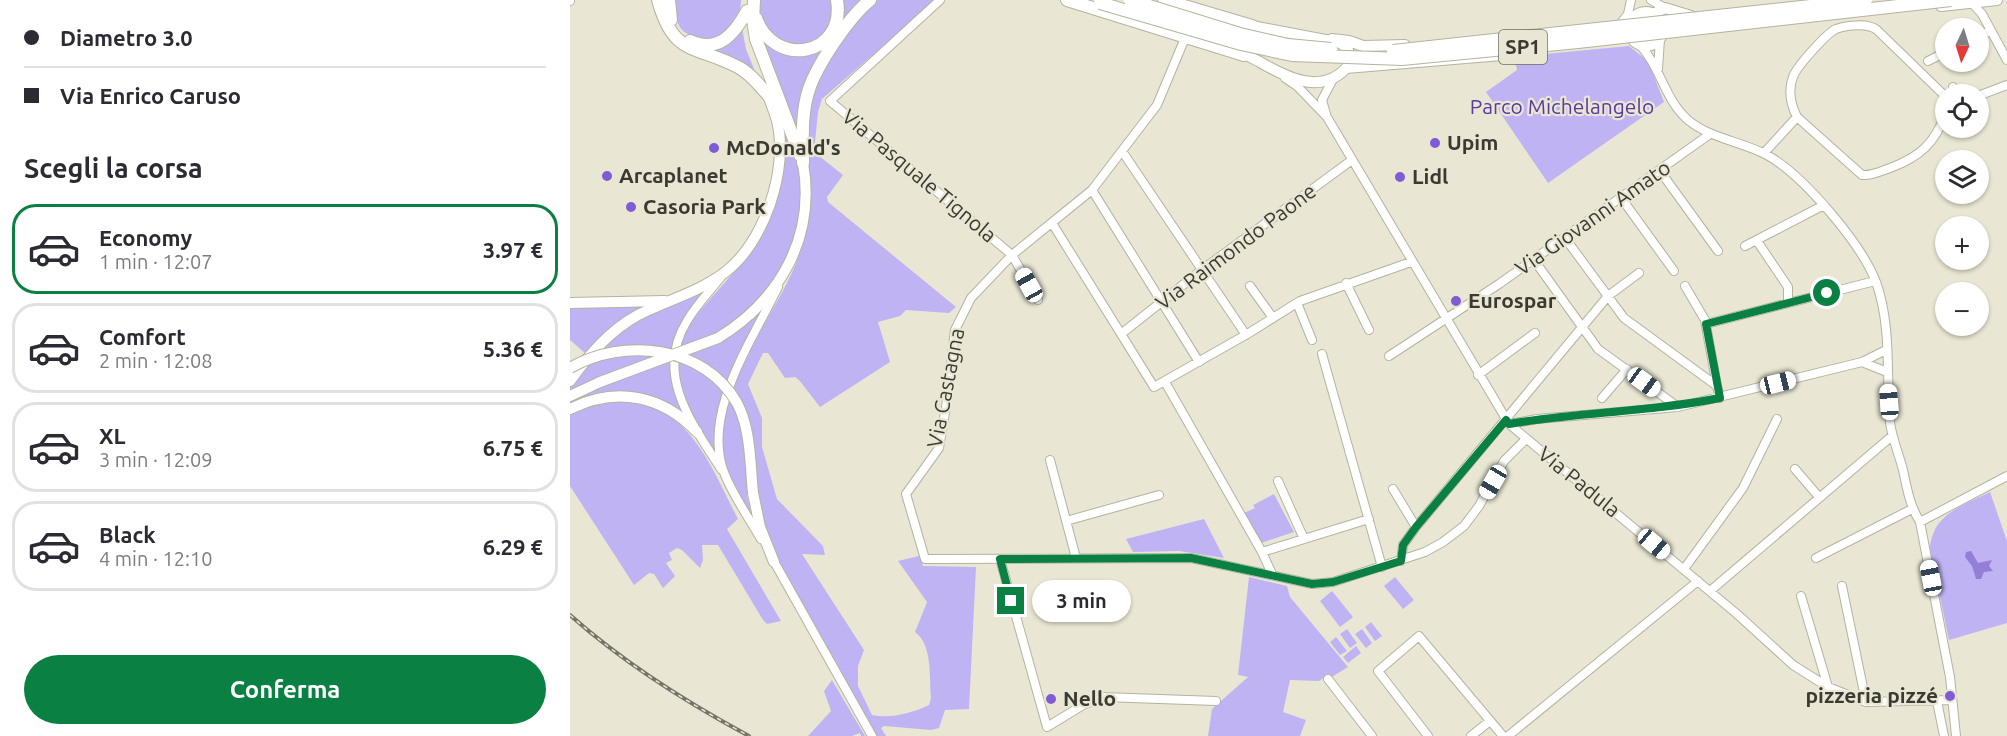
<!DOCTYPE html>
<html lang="it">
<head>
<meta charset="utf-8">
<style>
	:root { --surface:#fff; --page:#f7f7f7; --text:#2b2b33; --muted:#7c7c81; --line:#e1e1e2; --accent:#0b8043 }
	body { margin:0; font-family:Ubuntu,sans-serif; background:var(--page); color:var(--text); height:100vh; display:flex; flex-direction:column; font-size:22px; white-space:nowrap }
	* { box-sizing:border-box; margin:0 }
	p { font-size:20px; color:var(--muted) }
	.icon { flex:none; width:33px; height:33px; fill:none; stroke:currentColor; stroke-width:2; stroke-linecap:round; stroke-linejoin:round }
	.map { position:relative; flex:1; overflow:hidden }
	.sheet { display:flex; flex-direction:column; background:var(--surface); width:570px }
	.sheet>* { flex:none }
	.banner { display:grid; align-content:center; height:132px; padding:0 24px; background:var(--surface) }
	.needle { width:39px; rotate:184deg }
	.tools { position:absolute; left:1365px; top:18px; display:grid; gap:12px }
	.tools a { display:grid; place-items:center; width:54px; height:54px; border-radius:50%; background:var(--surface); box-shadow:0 2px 4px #0004; font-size:30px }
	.end { position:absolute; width:27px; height:27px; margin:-14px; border:8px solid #0b8043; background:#fff; box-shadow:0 0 0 3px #fff }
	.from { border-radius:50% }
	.bubble { position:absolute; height:42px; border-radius:21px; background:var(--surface); box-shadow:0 2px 4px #0004; font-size:20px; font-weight:700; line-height:42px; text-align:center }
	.car { position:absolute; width:18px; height:36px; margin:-18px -9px; border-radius:8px; box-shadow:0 0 4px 2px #0007; background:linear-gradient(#fff 24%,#345 0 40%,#fff 0 76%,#345 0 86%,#fff 0) }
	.banner b { display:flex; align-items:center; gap:21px; height:57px; font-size:22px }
	.banner b+b { border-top:2px solid var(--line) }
	.banner i { width:15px; height:15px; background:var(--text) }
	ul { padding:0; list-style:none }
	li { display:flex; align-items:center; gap:18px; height:90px; margin:0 12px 9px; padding:0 12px; border:3px solid var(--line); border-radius:24px }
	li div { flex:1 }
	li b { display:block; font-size:22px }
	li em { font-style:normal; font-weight:700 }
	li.active { border-color:var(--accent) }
	li>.icon { width:54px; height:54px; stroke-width:1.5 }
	h2 { padding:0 24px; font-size:27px; line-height:72px }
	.button { display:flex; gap:12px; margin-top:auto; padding:12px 24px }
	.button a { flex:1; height:69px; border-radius:36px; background:var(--accent); color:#fff; font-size:24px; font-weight:700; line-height:69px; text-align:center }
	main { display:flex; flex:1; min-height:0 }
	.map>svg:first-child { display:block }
	.green { fill:#c0b3f4 }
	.water { fill:#937fd5 }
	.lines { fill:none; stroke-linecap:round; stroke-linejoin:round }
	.minor-casing { stroke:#b4b39f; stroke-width:10 }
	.major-casing { stroke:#b4b39f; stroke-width:12 }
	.highway-casing { stroke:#b4b39f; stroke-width:14 }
	.minor { stroke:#fff; stroke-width:8 }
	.major { stroke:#fff; stroke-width:10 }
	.highway { stroke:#fff; stroke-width:12 }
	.rail-casing { stroke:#747468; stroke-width:4 }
	.rail { stroke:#e9e7d3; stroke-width:1.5; stroke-dasharray:4.5; stroke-linecap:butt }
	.major-bridge-casing { stroke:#b4b39f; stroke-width:12; stroke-linecap:butt }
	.highway-bridge-casing { stroke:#b4b39f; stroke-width:14; stroke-linecap:butt }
	.major-bridge { stroke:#fff; stroke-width:10 }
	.highway-bridge { stroke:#fff; stroke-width:12 }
	.route { stroke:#0b8043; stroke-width:8 }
	.poi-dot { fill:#7f5cd6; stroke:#e9e7d3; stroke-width:2 }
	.labels { text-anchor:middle; stroke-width:4.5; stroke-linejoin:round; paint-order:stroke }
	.shield { fill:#e9e7d3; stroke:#6e6e62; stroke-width:1.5 }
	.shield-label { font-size:20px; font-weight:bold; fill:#3a3a32 }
	.park-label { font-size:21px; fill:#58399e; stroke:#e9e7d3 }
	.poi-label { font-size:21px; font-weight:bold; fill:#3a3a32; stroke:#e9e7d3; text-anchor:start }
	.street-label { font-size:21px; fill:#3a3a32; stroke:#e9e7d3 }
</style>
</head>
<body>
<main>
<section class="sheet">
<div class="banner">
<b><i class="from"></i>Diametro 3.0</b>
<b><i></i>Via Enrico Caruso</b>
</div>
<h2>Scegli la corsa</h2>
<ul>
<li class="active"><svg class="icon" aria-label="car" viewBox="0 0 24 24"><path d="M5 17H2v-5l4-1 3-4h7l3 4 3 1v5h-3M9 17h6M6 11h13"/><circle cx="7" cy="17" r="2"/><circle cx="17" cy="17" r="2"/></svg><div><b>Economy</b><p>1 min · 12:07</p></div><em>3.97 €</em></li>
<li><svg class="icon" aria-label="car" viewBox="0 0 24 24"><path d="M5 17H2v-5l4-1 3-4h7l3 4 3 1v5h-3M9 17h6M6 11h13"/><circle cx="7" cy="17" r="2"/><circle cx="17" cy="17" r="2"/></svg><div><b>Comfort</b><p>2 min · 12:08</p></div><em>5.36 €</em></li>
<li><svg class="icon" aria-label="car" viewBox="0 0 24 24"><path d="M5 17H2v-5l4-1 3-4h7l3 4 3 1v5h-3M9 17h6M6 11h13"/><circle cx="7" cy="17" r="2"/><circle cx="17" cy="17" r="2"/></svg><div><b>XL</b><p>3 min · 12:09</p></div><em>6.75 €</em></li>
<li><svg class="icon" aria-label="car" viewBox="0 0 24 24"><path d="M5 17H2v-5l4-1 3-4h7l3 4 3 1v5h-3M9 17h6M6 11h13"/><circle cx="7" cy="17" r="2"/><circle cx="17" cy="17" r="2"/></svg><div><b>Black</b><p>4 min · 12:10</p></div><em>6.29 €</em></li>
</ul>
<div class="button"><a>Conferma</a></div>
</section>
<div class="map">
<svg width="1437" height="736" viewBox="0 0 1437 736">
	<rect width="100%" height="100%" fill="#e9e7d3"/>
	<!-- green -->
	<path class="green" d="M103 0H171C170 26 162 27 143 41 111 35 107 32 103 0Z
		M186 0H263L264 20 248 41 221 46 192 27Z
		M269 0H296L252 58 230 146 189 34 197 42 248 50Z
		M308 0H366L252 99 248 112 244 152 273 175 257 197 258 202 386 307 379 313 336 310 330 316 308 322 320 362 250 407 229 380 225 377 215 378 198 353H193L178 384 192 418V447L207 499 253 546 255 555 232 554 294 650 288 666V686L302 715C319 719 343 713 359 705L361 698C359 678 363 645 345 632L357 602 328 561 349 556 353 566 406 567 399 709 375 710 369 728 361 730 314 726 311 728 316 736H305L230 606 195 535 185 494 177 495 182 517C168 491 148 464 151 433 158 361 217 305 235 237 248 188 227 136 243 87 250 66 290 12 308 0Z
		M172 28 176 49 188 79 129 48Z
		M1059 46 1078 61 1094 102 978 183 916 92 947 70 944 57Z
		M210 117 230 173V215L222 249 201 288 143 344 196 303C172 354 144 397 146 454L113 398 108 368 110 346 119 323 171 264 199 220Z
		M135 292 120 311 102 380 105 395 115 418 64 395 0 408V385L17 363 51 331 75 316Z
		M83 305 16 354 0 340V308Z
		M44 400C55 401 67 401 77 404 126 421 146 477 168 519L157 529 211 621 197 624 193 620 148 545H132L133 560 130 568 112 550 107 548 99 553 102 560 96 563 105 576 93 588 84 574 79 573 64 585 0 486V415L13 408Z
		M1420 492 1437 541V623L1379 640 1360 549C1362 514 1392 506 1420 492Z
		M704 494 724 532 691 543 674 513 685 508 683 505Z
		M634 519 654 558 609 551 563 552 556 539Z
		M679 577 717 586 720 597 778 667 760 678 758 675 749 681 720 680 713 712 736 720 730 736H638L642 709 678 677 668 675Z
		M825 577 844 600 833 609 814 586Z
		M762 591 783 617 770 627 750 601Z
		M801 622 812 636 805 641 795 627Z
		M777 629 787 643 780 648 770 634Z
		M792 629 802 643 796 648 785 634Z
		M766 637 777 651 770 655 760 642Z
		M786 646 791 653 778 663 773 657Z
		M262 680 295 736H291L290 733 282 736H238L261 711 254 691Z"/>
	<!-- water -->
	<path class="water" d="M1401 551 1408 563 1422 560 1419 566 1423 571 1414 572 1411 579H1406L1402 566 1395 557 1396 552Z"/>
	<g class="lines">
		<!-- minor casing -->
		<g class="minor-casing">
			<path id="minor" d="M370 0 260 101 442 255 468 300
				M1081 0 1095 8
				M0 1V0
				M1402 3 1412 14 1437 60
				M1052 22 1058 14 1061 0
				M1408 36 1421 31
				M615 38 587 105 522 190 442 255 401 298 385 330 376 407 369 448 336 494 355 559 621 558 742 584 763 582 855 552 873 542 894 526 909 506 934 461 956 439
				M1069 44C1091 67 1094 99 1118 120 1141 139 1171 141 1197 155 1233 175 1291 243 1306 282 1322 326 1316 376 1320 422 1322 439 1329 454 1333 470 1337 489 1340 506 1350 522L1380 677 1386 736
				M1358 61 1376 52
				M1088 69 1090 39
				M715 78 727 86 757 117 939 424 1167 614 1223 665 1258 687 1296 702 1381 700
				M1383 87 1389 94
				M1408 96 1437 85
				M1376 97 1307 30C1298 23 1277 25 1266 29 1257 33 1226 67 1223 77 1218 90 1221 105 1227 117L1292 175C1302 176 1311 171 1320 168 1350 157 1365 143 1376 113
				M756 114 752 100 763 79
				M552 151 676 335
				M1194 153 1227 117
				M1090 171 1148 251
				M522 190 629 362
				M1052 199 1104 271
				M482 223 584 387 679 333 730 301 841 262
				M995 238 1054 318 1147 386 1150 398
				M1187 241 1218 287V303
				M1175 246 1254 205
				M964 260 1028 349 1108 407
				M776 283 799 330
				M680 286 703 318
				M1115 286 1135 320 1147 386
				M727 303 742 340
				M1136 324 1305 281
				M551 334 633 269 782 160
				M752 354 812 567
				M819 356 929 284 1140 134
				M1292 362 1317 372
				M908 375 965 333
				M595 382 692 552 702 574
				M1032 398 1057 369
				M939 424 967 419 1108 407 1292 362 1316 350
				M480 460 506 558
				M151 469C122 424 84 374 117 321 126 305 140 291 151 277
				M1225 469 1249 497
				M708 481 734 539
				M823 489 846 527
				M496 521 589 495
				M1350 522 1437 476
				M191 539C179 518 164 497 155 475 130 415 182 341 208 287
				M692 552 799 519
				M202 558 302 736
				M1246 558 1342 509
				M430 559 477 727 513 705 533 697 646 701
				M831 561 833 545 846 527 1038 296 1069 273
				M1114 569 1173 488 1207 419
				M1272 586 1296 702
				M1140 591 1322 436
				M1231 596 1258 687
				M758 679 802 736
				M1367 701 1374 736
				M858 736 808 671 849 636 933 736
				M901 736 920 721
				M938 736 1128 581"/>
		</g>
		<!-- major casing -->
		<g class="major-casing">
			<path id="major" d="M1371 6 1427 0
				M1059 29a17 17 0 1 1 34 0a17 17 0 1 1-34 0Z
				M1083 14 1095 8 1121 16
				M682 26 771 43 778 50V66C753 96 717 78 690 62 683 58 676 56 670 50L669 35 673 29Z
				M762 39 779 41 793 46 835 45
				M776 68 967 52
				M0 303 95 301
				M148 338C210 300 246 237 233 163
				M0 381C19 355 39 331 68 315 97 300 127 293 154 273 194 244 219 169 207 121 205 113 201 104 198 95
				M0 409C46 386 92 395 127 432
				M183 493 190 527 204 562"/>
		</g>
		<!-- highway casing -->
		<g class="highway-casing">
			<path id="highway" d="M88 0C104 57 124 44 168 67 180 73 189 85 198 95
				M99 0 101 20
				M184 0 183 20 186 39 230 155
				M497 0 674 55
				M594 0 682 26
				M186 18C203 68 276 58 267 0
				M120 41C149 54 165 33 177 11
				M233 163C233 139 231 113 239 89 248 63 279 17 300 0"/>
		</g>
		<!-- minor -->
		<use href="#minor" class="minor"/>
		<!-- major -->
		<use href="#major" class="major"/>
		<!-- highway -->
		<use href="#highway" class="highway"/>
		<!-- rail casing -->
		<g class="rail-casing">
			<path id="rail" d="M0 615C54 663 116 702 179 736"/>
		</g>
		<!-- rail -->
		<use href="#rail" class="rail"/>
		<!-- major-bridge casing -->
		<g class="major-bridge-casing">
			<path id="major-bridge" d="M0 368C53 337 134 345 167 403 181 429 180 464 183 493
				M0 396 30 382 148 338"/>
		</g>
		<!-- highway-bridge casing -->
		<g class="highway-bridge-casing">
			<path id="highway-bridge" d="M560 0 670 34 718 45 761 49
				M530 3 671 44 722 55 832 59 1008 42 1381 0
				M823 51 1296 0"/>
		</g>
		<!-- major-bridge -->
		<use href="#major-bridge" class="major-bridge"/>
		<!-- highway-bridge -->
		<use href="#highway-bridge" class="highway-bridge"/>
	</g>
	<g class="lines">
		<!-- route -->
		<path class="route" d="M441 601 430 559 621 558 742 584 763 582 831 561 833 545 846 527 936 420 939 424C1009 412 1081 412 1150 398L1136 324 1257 293"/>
	</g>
	<!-- markers -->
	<g class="poi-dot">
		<circle cx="865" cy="143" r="6"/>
		<circle cx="144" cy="148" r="6"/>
		<circle cx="37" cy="176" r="6"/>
		<circle cx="830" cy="177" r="6"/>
		<circle cx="61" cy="207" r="6"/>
		<circle cx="886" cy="301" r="6"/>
		<circle cx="1380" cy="696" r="6"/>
		<circle cx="481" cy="699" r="6"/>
	</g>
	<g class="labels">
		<!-- shield labels -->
		<rect class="shield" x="929" y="30" width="48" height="34" rx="4.5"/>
		<g class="shield-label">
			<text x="953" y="54">SP1</text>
		</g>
		<!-- park labels -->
		<g class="park-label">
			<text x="992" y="114">Parco Michelangelo</text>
		</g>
		<!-- poi labels -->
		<g class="poi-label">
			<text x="877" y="150">Upim</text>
			<text x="156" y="155">McDonald's</text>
			<text x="49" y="183">Arcaplanet</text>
			<text x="842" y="184">Lidl</text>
			<text x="73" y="214">Casoria Park</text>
			<text x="898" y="308">Eurospar</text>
			<text x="1368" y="703" text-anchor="end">pizzeria pizzé</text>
			<text x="493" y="706">Nello</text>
		</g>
		<!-- street labels -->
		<g class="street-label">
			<text transform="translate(349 176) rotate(40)" y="7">Via Pasquale Tignola</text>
			<text transform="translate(1023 218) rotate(-35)" y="7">Via Giovanni Amato</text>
			<text transform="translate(666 247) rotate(-37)" y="7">Via Raimondo Paone</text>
			<text transform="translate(376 388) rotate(-79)" y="7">Via Castagna</text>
			<text transform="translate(1009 482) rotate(39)" y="7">Via Padula</text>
		</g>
	</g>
</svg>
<div class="tools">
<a><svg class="needle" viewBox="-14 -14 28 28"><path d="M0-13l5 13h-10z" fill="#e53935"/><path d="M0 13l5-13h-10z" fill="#7c7c81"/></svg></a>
<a><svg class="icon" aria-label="locate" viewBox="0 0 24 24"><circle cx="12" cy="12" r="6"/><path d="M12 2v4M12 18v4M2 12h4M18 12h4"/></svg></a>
<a><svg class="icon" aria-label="layers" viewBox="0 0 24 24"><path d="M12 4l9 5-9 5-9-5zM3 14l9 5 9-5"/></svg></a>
<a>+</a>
<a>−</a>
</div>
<i class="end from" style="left:1257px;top:293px"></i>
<i class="end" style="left:441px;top:601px"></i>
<div class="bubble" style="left:462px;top:580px;width:99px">3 min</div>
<i class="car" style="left:459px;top:285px;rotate:331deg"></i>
<i class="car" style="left:1074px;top:382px;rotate:126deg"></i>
<i class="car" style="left:1208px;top:383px;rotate:76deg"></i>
<i class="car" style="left:1319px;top:402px;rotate:356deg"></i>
<i class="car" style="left:923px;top:482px;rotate:210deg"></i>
<i class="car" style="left:1084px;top:544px;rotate:130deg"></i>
<i class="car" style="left:1361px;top:578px;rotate:349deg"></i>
</div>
</main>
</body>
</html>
